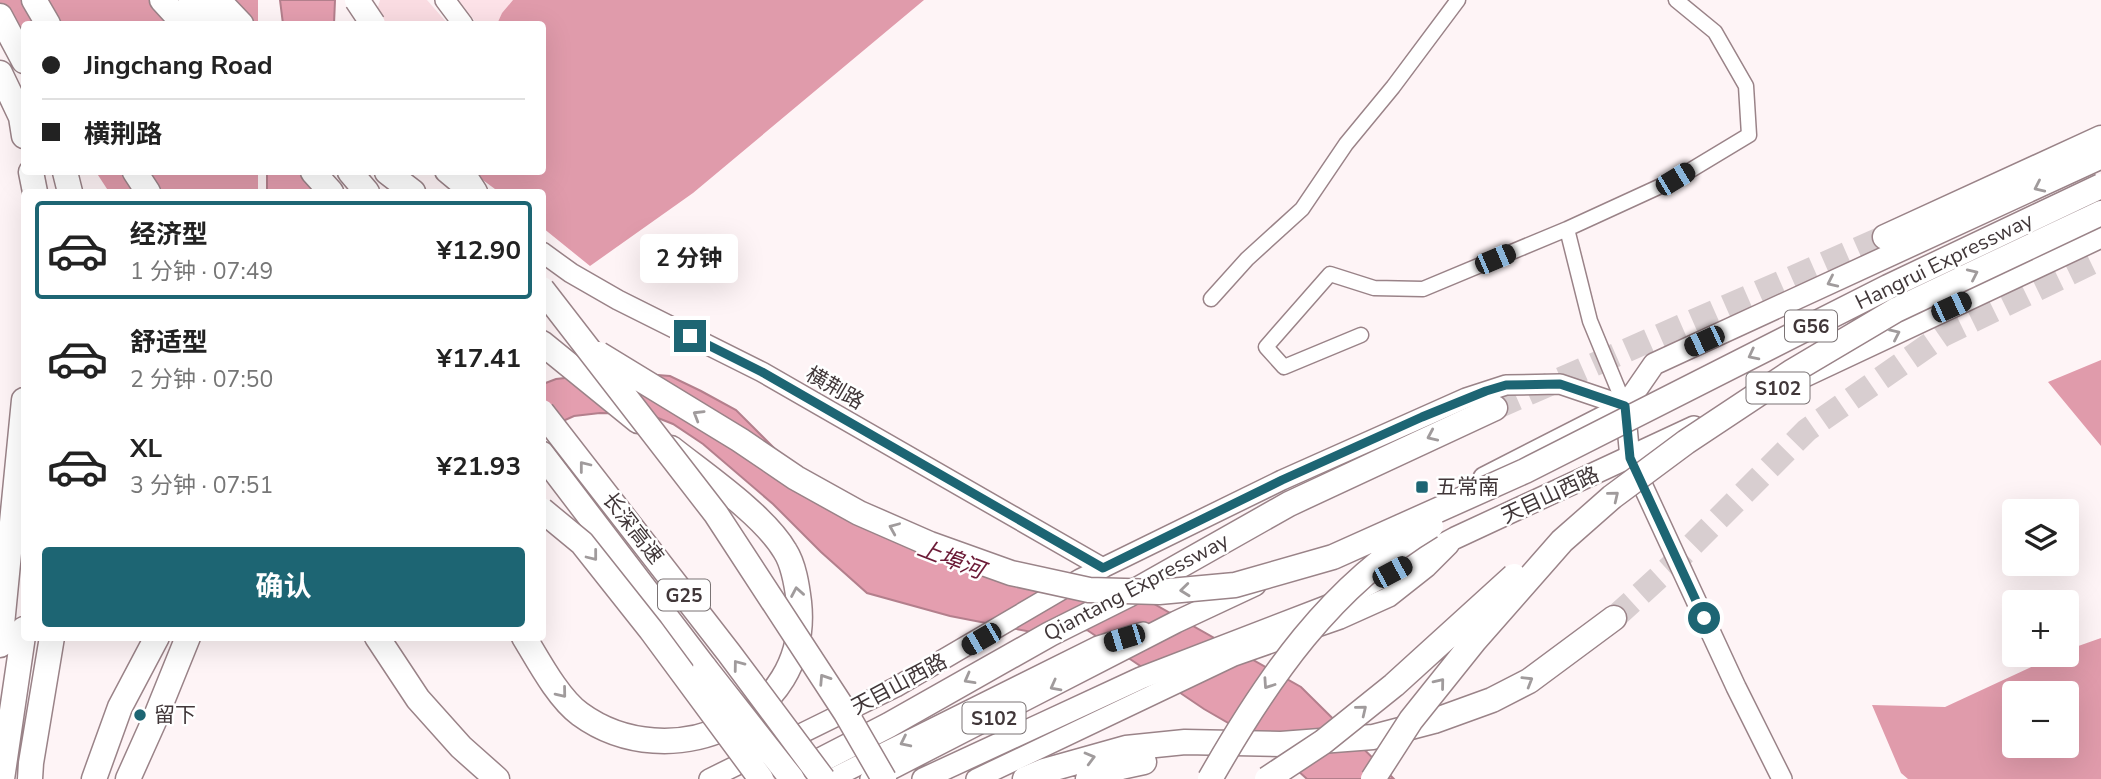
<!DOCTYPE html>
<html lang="zh">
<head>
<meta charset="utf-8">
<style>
	:root { --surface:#fff; --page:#f6f6f6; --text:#222; --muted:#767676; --line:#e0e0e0; --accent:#1d6573 }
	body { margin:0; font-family:"Nunito Sans","Noto Sans SC",sans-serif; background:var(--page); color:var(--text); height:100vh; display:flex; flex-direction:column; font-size:26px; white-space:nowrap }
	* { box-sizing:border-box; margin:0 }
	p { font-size:23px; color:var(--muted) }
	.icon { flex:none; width:38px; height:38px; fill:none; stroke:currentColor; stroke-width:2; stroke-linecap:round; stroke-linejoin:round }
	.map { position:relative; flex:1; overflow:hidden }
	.panel { position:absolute; left:21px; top:189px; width:525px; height:452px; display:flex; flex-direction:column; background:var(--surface); border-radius:7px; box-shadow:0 7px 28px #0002 }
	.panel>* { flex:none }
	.hud { position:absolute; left:21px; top:21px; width:525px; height:154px; border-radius:7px; box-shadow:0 7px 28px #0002; display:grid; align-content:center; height:154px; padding:0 21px; background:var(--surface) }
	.tools { position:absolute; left:2002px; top:499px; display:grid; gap:14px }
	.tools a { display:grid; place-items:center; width:77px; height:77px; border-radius:7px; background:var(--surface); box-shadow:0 7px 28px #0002; font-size:35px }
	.end { position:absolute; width:32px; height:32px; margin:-16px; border:9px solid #1d6573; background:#fff; box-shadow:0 0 0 4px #fff }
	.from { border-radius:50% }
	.bubble { position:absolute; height:49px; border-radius:7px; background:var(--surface); box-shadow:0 7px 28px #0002; font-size:23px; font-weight:700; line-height:49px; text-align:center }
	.car { position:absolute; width:21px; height:42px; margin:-21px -10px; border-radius:9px; box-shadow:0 0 5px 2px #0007; background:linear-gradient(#222 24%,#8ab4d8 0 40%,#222 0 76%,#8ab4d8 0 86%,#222 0) }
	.hud b { display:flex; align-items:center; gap:24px; height:66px; font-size:26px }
	.hud b+b { border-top:2px solid var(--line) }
	.hud i { width:18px; height:18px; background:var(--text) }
	ul { padding:12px 0 0; list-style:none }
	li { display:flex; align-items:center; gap:21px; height:98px; margin:0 14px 10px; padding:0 7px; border:4px solid transparent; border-radius:7px }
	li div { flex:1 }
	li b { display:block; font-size:26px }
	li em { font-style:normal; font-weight:700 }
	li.current { border-color:var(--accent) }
	li>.icon { width:63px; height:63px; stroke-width:1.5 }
	.primary-button { display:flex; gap:14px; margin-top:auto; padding:14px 21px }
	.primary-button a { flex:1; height:80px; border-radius:7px; background:var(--accent); color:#fff; font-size:28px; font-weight:700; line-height:80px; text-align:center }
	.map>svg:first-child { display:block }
	.built { fill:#fde2e8 }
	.green { fill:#fadce2 }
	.forest { fill:#e09bab; fill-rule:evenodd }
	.water { fill:#e49eaf; stroke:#b37f8c; stroke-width:2 }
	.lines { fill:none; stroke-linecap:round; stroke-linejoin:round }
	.highway-tunnel { stroke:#d8ced0; stroke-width:24; stroke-dasharray:24 12; stroke-linecap:butt }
	.street-casing { stroke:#9a8388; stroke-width:17 }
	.secondary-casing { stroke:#9a8388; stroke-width:22 }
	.primary-casing { stroke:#9a8388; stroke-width:24 }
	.highway-casing { stroke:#9a8388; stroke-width:27 }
	.street { stroke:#fff; stroke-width:14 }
	.secondary { stroke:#fff; stroke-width:19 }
	.primary { stroke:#fff; stroke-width:21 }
	.highway { stroke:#fff; stroke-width:24 }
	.highway-bridge-casing { stroke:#9a8388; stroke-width:27; stroke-linecap:butt }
	.highway-bridge { stroke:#fff; stroke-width:24 }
	.oneway { stroke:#a09b9c }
	.route { stroke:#1d6573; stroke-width:9 }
	.poi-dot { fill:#1d6573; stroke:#fff; stroke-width:2.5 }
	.labels { text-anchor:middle; stroke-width:5; stroke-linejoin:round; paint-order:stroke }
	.shield { fill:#fff; stroke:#7a7374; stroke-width:2 }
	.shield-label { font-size:19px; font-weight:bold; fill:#413739 }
	.street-label { font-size:21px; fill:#413739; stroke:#fff }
	.poi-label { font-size:21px; fill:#413739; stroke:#fff; text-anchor:start }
	.water-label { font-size:23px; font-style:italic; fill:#6c1b37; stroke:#fff }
</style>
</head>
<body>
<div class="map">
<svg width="2101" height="779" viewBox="0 0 2101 779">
	<rect width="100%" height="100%" fill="#fef4f6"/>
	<!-- built -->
	<path class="built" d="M459 0H513L502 13 497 24H477Z"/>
	<!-- green -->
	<path class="green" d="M380 0H427L448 24H373Z"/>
	<!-- forest -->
	<path class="forest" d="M0 0H258V24H24V51L0 10Z
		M513 0H924L693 193 590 266 543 228 542 192H499L472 172H542V24H497L502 13Z
		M96 172H258V192H109Z
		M2101 360V446L2048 382Z
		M2101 638V779H1908L1901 773 1872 705 1945 707 2057 655 2067 654V650ZM2067 693V746H2014V693Z"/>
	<!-- water -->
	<path class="water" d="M280 0H335L334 24H283Z
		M267 172H321L318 192H267Z
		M619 372 670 376 701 391 736 410 788 462 871 509 975 556 1154 604 1301 687 1394 779H1307L1275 750 1204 709 1087 630 1037 633 950 616 867 593 821 552 773 504 703 444 673 424 648 414 600 413 574 416 543 430V384L556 379Z"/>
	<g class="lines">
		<!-- highway-tunnel -->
		<path class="highway-tunnel" d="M1495 408 1885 237
			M1614 618 1669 568 1807 430 1943 335 2101 258"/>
		<!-- street casing -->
		<g class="street-casing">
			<path id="street" d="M1567 229 1590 321 1625 406
				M1211 299 1247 259 1302 209 1346 144 1393 87 1458 0
				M1361 335 1284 367 1266 347 1330 274 1374 288 1423 289 1567 229 1676 179 1749 135 1746 86 1715 32 1676 0"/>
		</g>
		<!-- secondary casing -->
		<g class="secondary-casing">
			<path id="secondary" d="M445 0 463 24
				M445 172 469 192
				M542 252 571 273 618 300 762 372 1103 568
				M709 779 896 687 1080 579 1282 480 1466 398 1506 385 1560 384 1625 406 1630 458 1736 687 1782 779
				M831 779 1098 646 1143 632
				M976 779 1234 656 1340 619 1389 597 1427 567 1449 545"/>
		</g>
		<!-- primary casing -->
		<g class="primary-casing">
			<path id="primary" d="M1803 377 2101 237
				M1484 478 1625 406 1654 364 2101 158
				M871 779 1176 622 1255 585
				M923 779 1141 678 1328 606 1455 538 1694 427"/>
		</g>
		<!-- highway casing -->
		<g class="highway-casing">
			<path id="highway" d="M34 0 48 24
				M162 0 184 24
				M191 0 214 24
				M218 0 241 24
				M0 16 24 61
				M0 73 21 117 24 136
				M31 172 35 192
				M65 172 70 192
				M135 172 148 192
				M313 172 331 192
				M350 172 367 192
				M387 172 413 192
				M462 172 475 192
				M1885 237 2101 138
				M542 343 638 421
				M542 454 705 668
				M377 637 418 699 461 747 497 779
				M524 637C538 660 558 698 580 714 669 779 812 720 799 602 797 586 794 565 785 551 764 515 705 475 671 448
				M0 645 24 400
				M794 774 889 725 1050 634 1128 595 1289 504 1495 408
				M2 779 24 629
				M30 779 31 763 52 637
				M94 779 120 707 157 637
				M128 779 154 721 188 637
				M1025 779 1044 771 1126 748 1185 742 1281 744 1373 737 1434 721 1492 700 1529 681 1614 618
				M1088 779 1121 767 1144 762"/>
		</g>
		<!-- street -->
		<use href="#street" class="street"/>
		<!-- secondary -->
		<use href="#secondary" class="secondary"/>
		<!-- primary -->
		<use href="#primary" class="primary"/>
		<!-- highway -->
		<use href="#highway" class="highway"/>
		<!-- highway-bridge casing -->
		<g class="highway-bridge-casing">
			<path id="highway-bridge" d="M357 0 373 24
				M542 289 716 514 846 713 884 779
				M599 354 740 440 796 478 859 513 930 544 1011 573 1089 590 1159 592 1235 585 1333 557 1525 471 1888 287 2101 186
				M542 412 729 653 823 779
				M542 510 582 543 651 630 761 779
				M705 668 792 779
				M1210 779C1267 679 1330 586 1431 526
				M1267 779 1323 742 1394 685 1514 576
				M1373 779 1411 720 1475 640 1562 541 1612 497 1686 442 1793 371 1896 310 2101 213"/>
		</g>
		<!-- highway-bridge -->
		<use href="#highway-bridge" class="highway-bridge"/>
	</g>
	<!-- one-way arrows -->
	<defs><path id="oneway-chevron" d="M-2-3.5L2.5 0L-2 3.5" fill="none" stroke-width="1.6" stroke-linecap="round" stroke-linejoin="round" transform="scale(1.75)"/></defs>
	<g class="oneway">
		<use href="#oneway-chevron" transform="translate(2039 187) rotate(155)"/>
		<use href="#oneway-chevron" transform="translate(1973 274) rotate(-25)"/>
		<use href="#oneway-chevron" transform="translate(1832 282) rotate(155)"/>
		<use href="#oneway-chevron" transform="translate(1895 334) rotate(-25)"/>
		<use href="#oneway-chevron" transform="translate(1753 355) rotate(153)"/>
		<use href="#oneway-chevron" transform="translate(698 415) rotate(-149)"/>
		<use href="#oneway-chevron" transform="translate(1432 436) rotate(156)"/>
		<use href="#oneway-chevron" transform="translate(584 466) rotate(-128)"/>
		<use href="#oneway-chevron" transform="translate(1614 496) rotate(-39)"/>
		<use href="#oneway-chevron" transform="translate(894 528) rotate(-157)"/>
		<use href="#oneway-chevron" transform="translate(593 556) rotate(52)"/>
		<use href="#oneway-chevron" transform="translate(1185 590) rotate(174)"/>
		<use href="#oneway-chevron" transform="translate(797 592) rotate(-100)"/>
		<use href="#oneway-chevron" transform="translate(738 665) rotate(-127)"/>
		<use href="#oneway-chevron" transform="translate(824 679) rotate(-123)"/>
		<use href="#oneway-chevron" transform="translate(969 679) rotate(151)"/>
		<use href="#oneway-chevron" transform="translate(1528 681) rotate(-31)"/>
		<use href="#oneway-chevron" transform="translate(1440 683) rotate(-51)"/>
		<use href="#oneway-chevron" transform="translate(1268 684) rotate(124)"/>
		<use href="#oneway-chevron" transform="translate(1055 686) rotate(152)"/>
		<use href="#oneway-chevron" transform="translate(562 693) rotate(51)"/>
		<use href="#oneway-chevron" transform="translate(1362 710) rotate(-39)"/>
		<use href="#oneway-chevron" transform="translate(905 742) rotate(154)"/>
		<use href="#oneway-chevron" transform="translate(1090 758) rotate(-15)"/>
	</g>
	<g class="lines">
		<!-- route -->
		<path class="route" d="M690 336 762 372 1103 568 1282 480 1422 417 1486 391 1506 385 1560 384 1625 406 1630 458 1704 618"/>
	</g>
	<!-- markers -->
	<g class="poi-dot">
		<rect x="1415" y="480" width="14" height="14" rx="3.5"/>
		<circle cx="140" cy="715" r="7"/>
	</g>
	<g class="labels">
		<!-- shield labels -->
		<g class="shield">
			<rect x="1785" y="310.5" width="52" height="31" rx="5"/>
			<rect x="1746.5" y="372.5" width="63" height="31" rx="5"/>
			<rect x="658" y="579.5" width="52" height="31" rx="5"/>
			<rect x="962.5" y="702.5" width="63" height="31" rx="5"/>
		</g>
		<g class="shield-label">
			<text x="1811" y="333">G56</text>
			<text x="1778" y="395">S102</text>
			<text x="684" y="602">G25</text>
			<text x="994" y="725">S102</text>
		</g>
		<!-- street labels -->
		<g class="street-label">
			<text transform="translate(1944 261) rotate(-26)" y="7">Hangrui Expressway</text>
			<text transform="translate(835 388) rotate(30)" y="7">横荆路</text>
			<text transform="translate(1550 495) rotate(-25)" y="7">天目山西路</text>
			<text transform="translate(633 528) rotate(52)" y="7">长深高速</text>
			<text transform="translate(1136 587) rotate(-28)" y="7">Qiantang Expressway</text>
			<text transform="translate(899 684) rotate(-28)" y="7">天目山西路</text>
		</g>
		<!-- poi labels -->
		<g class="poi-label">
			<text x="1436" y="494">五常南</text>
			<text x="154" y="722">留下</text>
		</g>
		<!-- water labels -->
		<g class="water-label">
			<text transform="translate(951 559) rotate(21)" y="8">上埠河</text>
		</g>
	</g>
</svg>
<div class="tools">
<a><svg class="icon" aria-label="layers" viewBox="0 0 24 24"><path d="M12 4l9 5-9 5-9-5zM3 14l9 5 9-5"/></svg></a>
<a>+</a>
<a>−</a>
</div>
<i class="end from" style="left:1704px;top:618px"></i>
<i class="end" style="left:690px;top:336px"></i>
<div class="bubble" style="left:640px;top:234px;width:98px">2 分钟</div>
<i class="car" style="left:1675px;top:179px;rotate:59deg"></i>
<i class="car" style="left:1495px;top:259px;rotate:67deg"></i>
<i class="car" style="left:1951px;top:307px;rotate:65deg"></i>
<i class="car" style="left:1704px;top:341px;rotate:245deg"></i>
<i class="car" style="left:1392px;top:572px;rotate:62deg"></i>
<i class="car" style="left:1124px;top:638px;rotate:253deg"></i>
<i class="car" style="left:981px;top:639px;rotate:240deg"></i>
<div class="hud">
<b><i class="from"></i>Jingchang Road</b>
<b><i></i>横荆路</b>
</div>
<section class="panel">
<ul>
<li class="current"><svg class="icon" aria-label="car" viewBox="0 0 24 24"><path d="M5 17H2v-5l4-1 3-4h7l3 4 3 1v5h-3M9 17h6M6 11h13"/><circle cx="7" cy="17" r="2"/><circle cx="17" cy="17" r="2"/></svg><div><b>经济型</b><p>1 分钟 · 07:49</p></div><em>¥12.90</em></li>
<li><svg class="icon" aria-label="car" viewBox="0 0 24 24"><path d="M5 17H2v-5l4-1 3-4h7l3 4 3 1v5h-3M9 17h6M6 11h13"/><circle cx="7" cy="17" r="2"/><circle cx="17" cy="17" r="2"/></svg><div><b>舒适型</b><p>2 分钟 · 07:50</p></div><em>¥17.41</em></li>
<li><svg class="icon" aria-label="car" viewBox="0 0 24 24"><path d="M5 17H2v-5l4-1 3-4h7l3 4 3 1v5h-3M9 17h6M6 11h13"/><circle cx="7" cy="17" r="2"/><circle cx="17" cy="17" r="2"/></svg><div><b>XL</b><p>3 分钟 · 07:51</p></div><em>¥21.93</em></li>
</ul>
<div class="primary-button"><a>确认</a></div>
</section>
</div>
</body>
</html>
